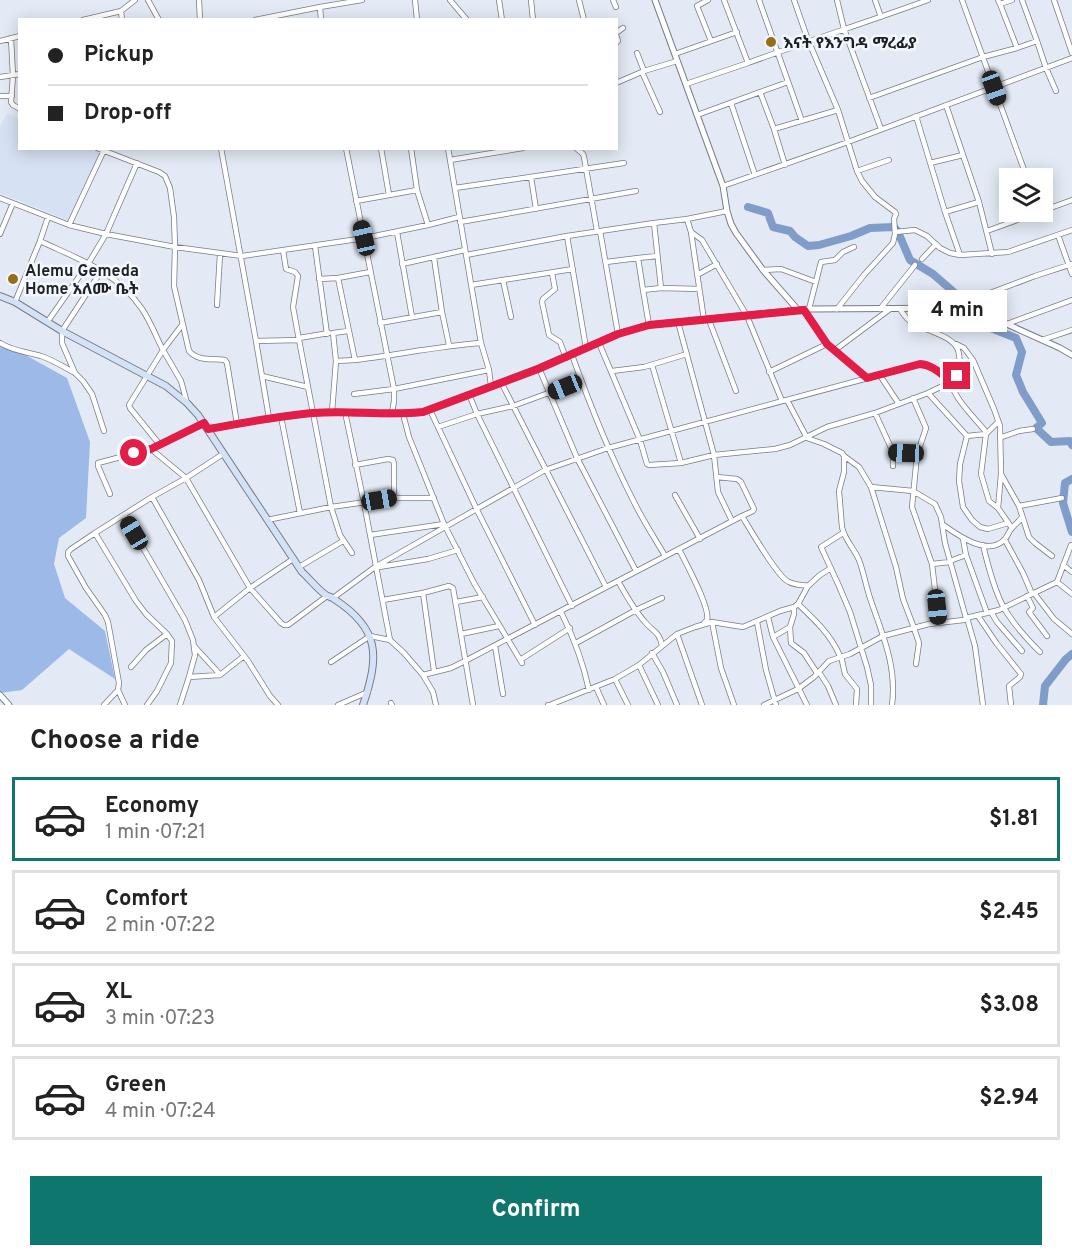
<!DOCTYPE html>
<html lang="en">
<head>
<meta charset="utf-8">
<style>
	:root { --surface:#fff; --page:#f6f6f6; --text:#222; --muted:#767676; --line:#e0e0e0; --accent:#0f766e }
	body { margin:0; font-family:Overpass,"Noto Sans Ethiopic",sans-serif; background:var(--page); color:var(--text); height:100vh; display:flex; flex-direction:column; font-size:22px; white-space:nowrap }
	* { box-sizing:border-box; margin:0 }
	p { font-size:20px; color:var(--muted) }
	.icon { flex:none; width:33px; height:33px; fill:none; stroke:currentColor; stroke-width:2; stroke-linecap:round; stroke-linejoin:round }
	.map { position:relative; height:705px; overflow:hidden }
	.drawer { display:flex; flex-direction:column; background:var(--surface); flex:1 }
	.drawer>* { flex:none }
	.guide { position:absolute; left:18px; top:18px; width:600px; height:132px; border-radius:0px; box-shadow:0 3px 15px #0003; display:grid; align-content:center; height:132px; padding:0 30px; background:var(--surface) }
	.tools { position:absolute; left:999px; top:168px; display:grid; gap:12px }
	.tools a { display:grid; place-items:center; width:54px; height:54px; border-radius:0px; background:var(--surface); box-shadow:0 3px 15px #0003; font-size:30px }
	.end { position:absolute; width:27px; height:27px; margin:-14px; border:8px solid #e11d48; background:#fff; box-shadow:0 0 0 3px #fff }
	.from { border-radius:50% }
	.bubble { position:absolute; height:42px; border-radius:0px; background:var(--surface); box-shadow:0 3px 15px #0003; font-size:20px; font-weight:700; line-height:42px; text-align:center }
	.car { position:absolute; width:18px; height:36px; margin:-18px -9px; border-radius:8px; box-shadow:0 0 4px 2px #0007; background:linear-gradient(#222 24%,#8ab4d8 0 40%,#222 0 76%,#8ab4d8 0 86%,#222 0) }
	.guide b { display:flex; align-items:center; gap:21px; height:57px; font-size:22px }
	.guide b+b { border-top:2px solid var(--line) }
	.guide i { width:15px; height:15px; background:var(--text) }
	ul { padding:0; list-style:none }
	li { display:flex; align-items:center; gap:18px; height:84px; margin:0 12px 9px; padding:0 18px; border:3px solid var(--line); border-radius:0px }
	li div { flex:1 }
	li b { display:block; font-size:22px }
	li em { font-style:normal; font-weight:700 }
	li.active { border-color:var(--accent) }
	li>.icon { width:54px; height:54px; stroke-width:1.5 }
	h2 { padding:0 30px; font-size:27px; line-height:72px }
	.button { display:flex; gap:12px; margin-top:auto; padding:12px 30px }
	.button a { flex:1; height:69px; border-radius:0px; background:var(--accent); color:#fff; font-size:24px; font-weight:700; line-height:69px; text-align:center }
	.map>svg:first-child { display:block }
	.built { fill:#d6e1f3 }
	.forest { fill:#9cb9e8 }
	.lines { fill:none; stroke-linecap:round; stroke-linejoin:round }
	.river { stroke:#809cc9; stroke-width:8 }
	.minor-casing { stroke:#777d87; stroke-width:6 }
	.tertiary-casing { stroke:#777d87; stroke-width:7 }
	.secondary-casing { stroke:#777d87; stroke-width:8 }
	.minor { stroke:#fff; stroke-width:4.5 }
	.tertiary { stroke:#fff; stroke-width:5 }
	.secondary { stroke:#d4e2f8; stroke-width:6 }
	.route { stroke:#e11d48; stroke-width:8 }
	.poi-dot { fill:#976d19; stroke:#f3f7fe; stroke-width:2 }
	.labels { text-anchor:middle; stroke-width:5; stroke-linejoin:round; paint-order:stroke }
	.poi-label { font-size:16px; font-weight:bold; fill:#1d2024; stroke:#f3f7fe; text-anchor:start }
</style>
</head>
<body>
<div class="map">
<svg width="1072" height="705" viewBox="0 0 1072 705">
	<rect width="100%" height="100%" fill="#e3eaf5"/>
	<!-- built -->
	<path class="built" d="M7 113 19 119 20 148 90 149 101 153 70 221 0 193V127Z"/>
	<!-- forest -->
	<path class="forest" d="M0 347 20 352 67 378 90 442 86 518 59 538 54 564 65 598 105 631 115 679 69 649 22 690 0 693Z"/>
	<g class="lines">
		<!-- river -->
		<path class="river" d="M748 207 768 213 773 227 790 231 795 237 808 246 819 245 851 236 870 228 894 227 898 232 910 260 933 274 956 294 961 308 983 325 1016 338 1022 352 1016 375 1023 392 1042 423 1036 428 1051 442 1070 441 1072 445
			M1072 479 1065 483 1063 503 1072 532
			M1043 705 1045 686 1066 659 1072 654"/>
		<!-- minor casing -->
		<g class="minor-casing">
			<path id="minor" d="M148 0 159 20
				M199 0 200 20
				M415 0 417 20
				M450 0 467 20
				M499 0 502 20
				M531 0 533 20
				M579 0 584 20
				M613 0 616 7
				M708 0 697 6 711 41
				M759 0 802 121
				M794 0 808 40 838 110 857 171 862 181 875 197 895 212 896 214 894 219 895 234 893 243 864 275 837 309
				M837 0 844 29 881 129
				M875 0 881 17
				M962 0 1027 178
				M998 0 1000 4 1012 0
				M1022 0 1037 41
				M1054 0 1072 53
				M1000 4 1017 48
				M320 7 321 20
				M121 11 135 0
				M83 20 121 11 122 20
				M255 20 320 7 362 0
				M616 33 623 28
				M616 35 618 41 616 43
				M11 38 13 76 11 102 13 105 20 109
				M0 41 20 36
				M637 53 644 71
				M675 54 737 32
				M748 63C808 41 868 22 928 0
				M642 72 660 112
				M0 77 20 74
				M616 83 644 71 677 61
				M686 84 748 63 724 0
				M760 92 774 129 785 165
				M0 96H12
				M869 98 983 57 1017 48 1037 41 1046 68 1056 91
				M731 103 755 175
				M946 105 979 202 992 254
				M697 115 788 82
				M916 116 945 212 960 255
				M774 129 838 110
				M97 148 159 172 165 176 170 188 174 217 175 247 174 286 189 351C199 362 212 358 225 360L227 363 237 424
				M221 148 256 341
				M346 148 394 389V401L392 413
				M381 148 389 195
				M448 148 481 343 489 370 491 386
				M576 148 583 154 584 157 597 231
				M450 160 523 148
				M930 163 963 155
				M857 171 889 160
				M531 177 536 209
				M723 186 848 142 1072 58
				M455 188 624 163
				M417 190 428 225
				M0 198 69 225 106 234 175 247 242 256 365 238 428 225 459 217
				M356 201 417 190 411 148
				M945 212 979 202
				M48 217 40 241C80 260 116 271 142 309 151 322 156 337 163 350L129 405 130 408 160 445
				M687 219 691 232 704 320
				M460 222 636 191
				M654 223 661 288
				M69 225 105 148
				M600 231 618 334
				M987 231 1072 200
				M397 232 412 317
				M691 232 702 240 747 316 782 401
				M895 232 915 230 927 236 940 248 950 253 960 255 1008 252 1072 230
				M0 234 13 203
				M1058 235 1072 274
				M567 236 586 348
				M315 246 327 334
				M466 255 567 236 654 223 687 219 727 211
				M657 256 638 258 643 290 661 288 699 289
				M922 259 936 244
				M606 262 638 258
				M402 264 465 250
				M102 270 62 331V343L75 373 83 381 92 394 104 431
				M763 270 781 269 816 282
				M552 273 555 289 543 299 542 302 549 335 560 342 566 358
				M697 275 717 264
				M319 279 338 278 370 272
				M503 280 511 317
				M471 285 573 269
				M643 290 649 325
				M15 302 40 241
				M217 305 220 254
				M973 307 977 299 982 296 1035 276 1072 264
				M809 309 821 262 835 260 843 252 854 247
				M880 309 915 265
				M804 310 827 344 867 378
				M442 312 449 345
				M709 320 736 391
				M48 321 88 264 106 234 137 163
				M678 322 714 455 718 492 732 521
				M380 323 442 312 434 258
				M1007 324 1072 300
				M182 325 163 350 181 381 187 403
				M299 338 329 333
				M299 340 331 507 340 535 352 553
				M1042 340 1072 330
				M0 343C13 351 27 352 41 356 53 360 64 367 75 373
				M599 343 640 440 647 464 649 465 681 463 714 455 775 449 790 445 827 427 875 413 928 393 955 380C971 337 942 338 913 323 907 320 903 314 900 309
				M956 344 964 348 973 360 994 409 1000 426 1001 474 1019 506 1029 537 1035 543 1052 556
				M835 350 890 309
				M572 355C590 405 609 453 633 500 642 519 654 537 665 556
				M355 360C397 355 439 346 481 343
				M336 361 355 360 338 278
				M652 365 681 463
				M539 368 577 458 636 571
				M612 371 644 367 687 354
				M769 372 827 344
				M879 374 899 404
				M262 376 308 387
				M501 382 606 587
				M928 393 967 436 960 464 959 481 963 507 972 520 980 527 988 529 1008 523
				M354 394 394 389 489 370
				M469 394 477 414 572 606
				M913 398 926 428 917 455 912 507 932 564 939 623
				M787 400 807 438 824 444 842 453 844 456 859 467 871 487 913 491 935 504 941 517 945 543 966 618
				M430 410 477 510 535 625
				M332 412 336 361 333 333 348 331
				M345 412 364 503 390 640
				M875 413 893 452V466
				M403 414 409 437 444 524 474 583 522 663
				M281 417 300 513
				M269 418 256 341 299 340 293 307 298 276 295 272 286 269 283 250
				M998 422 986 434 981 474 989 501 998 508 1012 528
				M438 427 477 414 513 406 581 381
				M967 436 986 434
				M1002 437 1019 431 1033 429
				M151 449 186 478 250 588 281 623 284 625H288L327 596
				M893 452 917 455
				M844 456V472L839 491 842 527C844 539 854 548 859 560 864 573 866 587 871 601 883 636 897 667 892 705
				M355 465 388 459 393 460 394 464V498
				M717 477 737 479 741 482 754 509 753 511 742 516C750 529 778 578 789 582 795 585 802 585 808 586
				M871 487 896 567 903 599 914 628 919 643 916 664
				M110 494 98 466V463L151 449 204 423
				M675 495 700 539
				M152 497 199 580 214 617 248 661 270 696 278 705
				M1019 506 1062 498
				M998 508 1001 474
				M124 515 185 620 193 640 195 655 189 677 180 705
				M267 520 331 507 394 498H434
				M942 524C956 534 988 558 1005 539 1008 536 1009 530 1013 527 1016 523 1019 522 1022 517
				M95 533 71 549 68 552V556L86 588 105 615 108 622 119 683 118 690 125 705
				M843 533 821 547 839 586 850 612 867 667 871 685V705
				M370 535 444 524
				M963 539 966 555 987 613
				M983 545C988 566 994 590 1004 608 1014 625 1027 639 1040 652
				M679 549C685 562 711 608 707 620 706 621 705 622 704 623
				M950 561 966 555
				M932 564 950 562
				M1063 565 1072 572
				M299 567 343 541
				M379 567 428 559 458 550
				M618 581C626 595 634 610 645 622 653 632 659 631 662 645
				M1057 582 1072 594
				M423 593 434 671
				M1034 593 1054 619 1072 634
				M1032 594 1057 582 1071 545
				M1027 596 1033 608 1029 612 1047 636
				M333 598 375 567 545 470 608 448 920 364C933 365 941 374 951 382 954 399 976 419 987 433
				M383 600 423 593 449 586 453 588 473 705
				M456 602 483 597
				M798 604C815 620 831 635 840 656
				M561 612C574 638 583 662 589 690
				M991 612 997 622 1022 651
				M978 616 997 644 1021 674 1020 677 1009 686 1011 705
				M214 617 250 588 293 559
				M768 617 773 637 807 705
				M967 618 975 646 983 705
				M712 622 721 668 734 705
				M757 622 766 670 776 705
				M790 627 791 643 804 653 817 673
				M461 634 499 626
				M677 634 702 705
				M773 637 790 627 794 614V607
				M576 643 636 610 662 598
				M194 646 216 670 220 675
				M495 646 503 694
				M652 653 663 672 677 705
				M841 656 845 674 857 689 856 705
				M520 660 570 628
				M331 662 370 636 390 640 404 653 423 675 433 692 436 705
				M639 665 658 705
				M131 667 146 650 167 634
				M819 672 828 686 836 705
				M423 675 451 668 465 661 742 516
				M189 677 220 675 244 656
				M615 679 628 705
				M596 687 604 705
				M391 703 392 705
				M552 704 615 679 639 665 677 634 695 627 712 622 743 627 780 611 794 607 798 604 808 586 820 575 831 568
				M104 705 118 690
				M147 705 157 691 171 663 172 641 167 634 146 614 136 601 95 533 152 497 186 478 223 454
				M338 705 368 692
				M548 705H549
				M764 705 798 689 814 677 829 661 850 654 883 636 929 624 964 620 966 618 999 610 1032 594 1023 573 1005 540"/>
		</g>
		<!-- tertiary casing -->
		<g class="tertiary-casing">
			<path id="tertiary" d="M655 0 723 186 727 211 731 224 736 233 763 270 798 310
				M208 429C243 423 278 416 313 413 350 410 387 417 423 412L539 368 618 334 649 325 809 309 971 308 973 307 980 312 1060 348 1072 355
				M0 695 9 705"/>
		</g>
		<!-- secondary casing -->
		<g class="secondary-casing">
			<path id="secondary" d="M0 296 15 302 62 331 166 386 187 403 198 415 302 572C310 579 317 589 326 595 329 597 332 597 334 599 381 629 379 657 363 705"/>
		</g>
		<!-- minor -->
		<use href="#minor" class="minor"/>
		<!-- tertiary -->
		<use href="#tertiary" class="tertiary"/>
		<!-- secondary -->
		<use href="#secondary" class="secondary"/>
	</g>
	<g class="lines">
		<!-- route -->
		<path class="route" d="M134 453 151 449 204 423 208 429C243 423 278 416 313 413 350 410 387 416 423 412L538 369 618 334 649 325 804 310 827 344 867 378 920 364C933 365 941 374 951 382L955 380 957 376"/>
	</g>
	<!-- markers -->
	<g class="poi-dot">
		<circle cx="771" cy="42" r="6"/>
		<circle cx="13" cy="279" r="6"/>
	</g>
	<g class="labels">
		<!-- poi labels -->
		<g class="poi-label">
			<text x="783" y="48">እናት የእንግዳ ማረፊያ</text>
			<text x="25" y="276">Alemu Gemeda<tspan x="25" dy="18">Home አለሙ ቤት</tspan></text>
		</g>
	</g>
</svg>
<div class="tools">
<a><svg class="icon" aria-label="layers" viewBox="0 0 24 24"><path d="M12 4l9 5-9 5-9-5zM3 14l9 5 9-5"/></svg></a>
</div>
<i class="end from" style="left:134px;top:453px"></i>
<i class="end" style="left:957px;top:376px"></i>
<div class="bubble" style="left:908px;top:290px;width:99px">4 min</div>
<i class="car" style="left:994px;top:88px;rotate:160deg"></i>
<i class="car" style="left:364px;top:238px;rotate:347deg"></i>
<i class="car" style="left:565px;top:387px;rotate:248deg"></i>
<i class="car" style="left:906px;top:453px;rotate:272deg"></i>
<i class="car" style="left:379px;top:500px;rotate:80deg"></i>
<i class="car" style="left:134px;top:533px;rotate:329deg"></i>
<i class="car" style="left:937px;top:607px;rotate:174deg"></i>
<div class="guide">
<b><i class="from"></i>Pickup</b>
<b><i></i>Drop-off</b>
</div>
</div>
<section class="drawer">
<h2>Choose a ride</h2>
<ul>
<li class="active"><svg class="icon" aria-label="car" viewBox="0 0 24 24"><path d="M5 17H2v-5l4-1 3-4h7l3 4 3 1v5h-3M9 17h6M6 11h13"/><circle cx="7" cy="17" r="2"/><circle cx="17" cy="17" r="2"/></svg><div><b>Economy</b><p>1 min · 07:21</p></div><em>$1.81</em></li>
<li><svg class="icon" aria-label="car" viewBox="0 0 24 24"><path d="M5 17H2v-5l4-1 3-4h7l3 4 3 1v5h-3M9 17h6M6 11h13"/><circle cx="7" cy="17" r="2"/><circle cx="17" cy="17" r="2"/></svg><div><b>Comfort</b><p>2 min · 07:22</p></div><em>$2.45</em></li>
<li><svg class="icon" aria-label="car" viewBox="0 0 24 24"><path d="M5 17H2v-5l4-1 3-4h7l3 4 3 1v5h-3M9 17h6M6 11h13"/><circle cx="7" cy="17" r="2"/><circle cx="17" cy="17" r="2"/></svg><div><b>XL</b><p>3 min · 07:23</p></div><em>$3.08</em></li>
<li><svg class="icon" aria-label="car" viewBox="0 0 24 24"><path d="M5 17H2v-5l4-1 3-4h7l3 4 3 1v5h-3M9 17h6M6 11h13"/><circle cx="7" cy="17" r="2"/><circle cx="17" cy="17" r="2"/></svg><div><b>Green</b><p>4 min · 07:24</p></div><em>$2.94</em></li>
</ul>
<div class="button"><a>Confirm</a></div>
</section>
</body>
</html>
